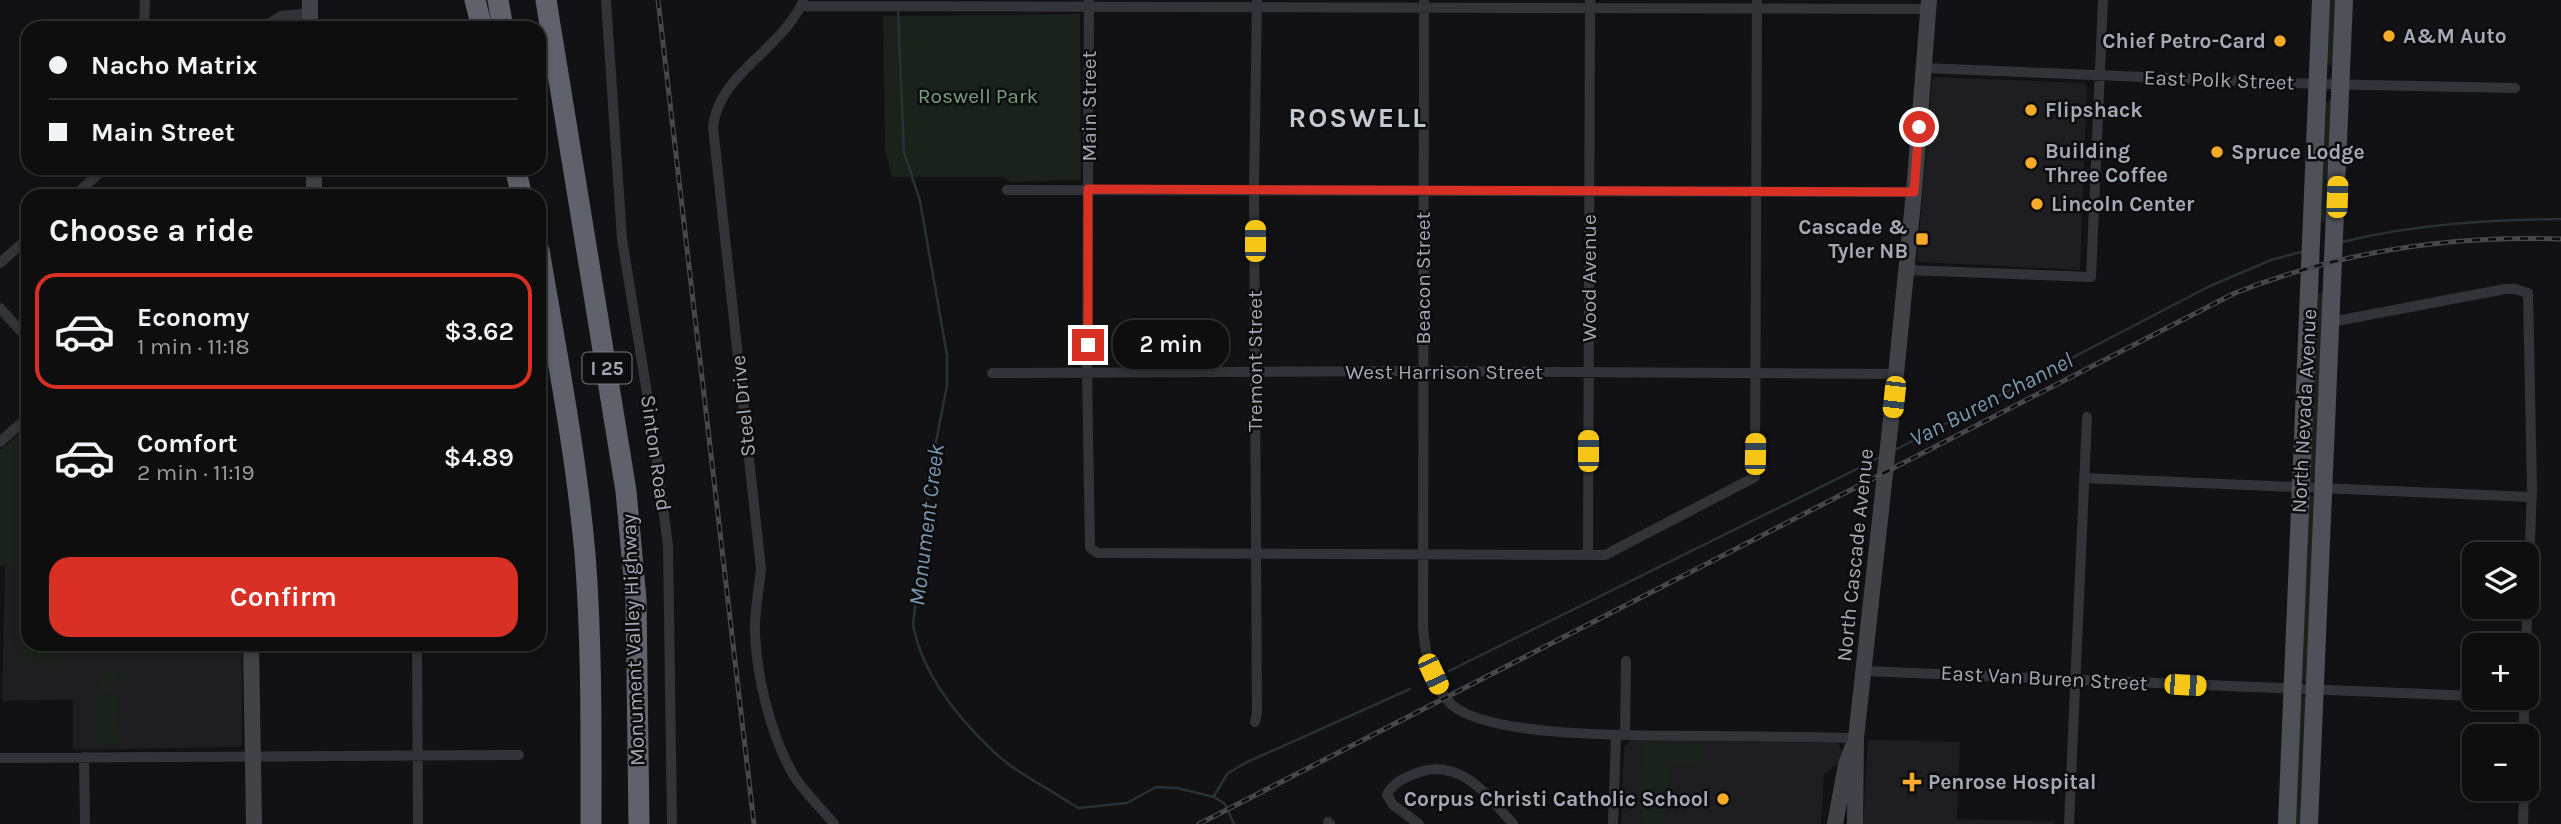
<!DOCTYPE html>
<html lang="en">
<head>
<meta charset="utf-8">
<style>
	:root { --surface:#0e0e0f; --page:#1c1c1d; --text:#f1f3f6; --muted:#9b9c9e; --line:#2e2e2f; --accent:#d93025 }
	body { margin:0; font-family:Karla,sans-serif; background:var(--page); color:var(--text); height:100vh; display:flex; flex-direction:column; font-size:26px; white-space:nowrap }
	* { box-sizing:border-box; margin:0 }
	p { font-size:23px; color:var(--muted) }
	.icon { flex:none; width:38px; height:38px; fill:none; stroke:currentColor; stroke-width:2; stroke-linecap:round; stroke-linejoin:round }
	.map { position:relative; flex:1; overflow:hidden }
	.details { position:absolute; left:21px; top:189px; width:525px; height:462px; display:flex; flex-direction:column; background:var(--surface); border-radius:21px; box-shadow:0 4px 10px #0003,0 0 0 2px var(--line) }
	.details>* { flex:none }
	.top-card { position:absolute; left:21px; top:21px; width:525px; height:154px; border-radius:21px; box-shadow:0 4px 10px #0003,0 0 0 2px var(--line); display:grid; align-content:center; height:154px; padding:0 28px; background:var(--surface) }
	.controls { position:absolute; left:2462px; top:542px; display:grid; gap:14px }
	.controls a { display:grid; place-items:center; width:77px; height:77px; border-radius:14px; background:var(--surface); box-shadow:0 4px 10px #0003,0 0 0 2px var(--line); font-size:35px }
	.end { position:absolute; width:32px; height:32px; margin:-16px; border:9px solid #d93025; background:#fff; box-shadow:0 0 0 4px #fff }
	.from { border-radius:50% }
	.bubble { position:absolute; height:49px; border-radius:21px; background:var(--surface); box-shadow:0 4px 10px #0003,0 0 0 2px var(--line); font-size:23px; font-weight:600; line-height:49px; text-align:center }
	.car { position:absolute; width:21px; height:42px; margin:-21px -10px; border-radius:9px; box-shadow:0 0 5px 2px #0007; background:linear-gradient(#f5c518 24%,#345 0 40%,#f5c518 0 76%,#345 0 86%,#f5c518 0) }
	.top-card b { display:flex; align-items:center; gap:24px; height:66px; font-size:26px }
	.top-card b+b { border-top:2px solid var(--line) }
	.top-card i { width:18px; height:18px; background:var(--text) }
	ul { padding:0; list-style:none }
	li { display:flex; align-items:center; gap:21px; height:116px; margin:0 14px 10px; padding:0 14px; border:4px solid transparent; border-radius:21px }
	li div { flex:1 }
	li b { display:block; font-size:26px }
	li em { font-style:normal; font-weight:600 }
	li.current { border-color:var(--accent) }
	li>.icon { width:63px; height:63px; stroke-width:1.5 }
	h2 { padding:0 28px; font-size:32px; line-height:84px }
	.button { display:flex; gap:14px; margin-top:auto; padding:14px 28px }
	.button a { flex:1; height:80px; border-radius:21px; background:var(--accent); color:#fff; font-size:28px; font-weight:600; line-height:80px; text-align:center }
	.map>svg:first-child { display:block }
	.built { fill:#1e1e21 }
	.green { fill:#1a221b }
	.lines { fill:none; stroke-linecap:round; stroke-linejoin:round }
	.stream { stroke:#283138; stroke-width:2.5 }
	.minor { stroke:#333439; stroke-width:10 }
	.secondary { stroke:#414349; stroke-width:16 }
	.primary { stroke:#4f5158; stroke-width:18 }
	.motorway { stroke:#5f626a; stroke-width:21 }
	.rail-casing { stroke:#46484e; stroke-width:5 }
	.rail { stroke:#0d0d0f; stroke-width:2.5; stroke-dasharray:8; stroke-linecap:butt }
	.route { stroke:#d93025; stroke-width:9 }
	.poi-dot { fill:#f6aa28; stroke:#0d0d0f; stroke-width:2.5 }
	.labels { text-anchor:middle; stroke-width:5; stroke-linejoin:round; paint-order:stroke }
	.shield { fill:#0d0d0f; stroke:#767a83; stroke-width:2 }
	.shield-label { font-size:19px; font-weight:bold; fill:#a3a9b5 }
	.poi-label { font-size:21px; font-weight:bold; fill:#a3a9b5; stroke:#0d0d0f; text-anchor:start }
	.street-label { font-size:21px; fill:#a3a9b5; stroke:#0d0d0f }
	.park-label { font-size:21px; fill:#79a07a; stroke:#0d0d0f }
	.water-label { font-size:23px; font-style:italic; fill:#7999b1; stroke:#0d0d0f }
	.district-label { font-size:28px; font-weight:bold; letter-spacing:2px; fill:#c4c8d1; stroke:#0d0d0f }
</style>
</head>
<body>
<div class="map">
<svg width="2561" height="824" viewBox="0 0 2561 824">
	<rect width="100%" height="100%" fill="#121214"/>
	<!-- built -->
	<path class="built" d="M1936 77 2084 83 2087 88 2080 270 1920 262 1917 259 1932 80Z
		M5 566H28V644H242V745L239 747 73 750V699L2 701Z
		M1637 740 1833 743 1839 744 1843 754 1839 762 1824 774 1821 824H1621L1624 747 1630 741Z
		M1868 740 1960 742 1957 819 2055 822V824H1863Z"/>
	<!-- green -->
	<path class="green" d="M2326 0H2339L2333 65 2326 64Z
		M1080 14 1081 180 1010 182 1004 177H892L885 150 883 16Z
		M2329 101 2332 102 2330 220 2317 224 2324 104Z
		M2326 292 2318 477 2312 481 2308 479 2313 295Z
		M28 426V566H0V450Z
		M2308 495 2315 496 2307 682 2300 681Z
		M26 609H28V644H62V667L24 660 20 649Z
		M104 670 118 674 112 694 98 690Z
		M119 695 118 730 122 731V744L95 743V697Z
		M2302 696 2307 698 2305 824H2295L2298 698Z
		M1642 742 1703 743V765H1670V807H1664L1663 824H1642V806H1639Z"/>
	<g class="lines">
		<!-- stream -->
		<path class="stream" d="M898 10 904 152 920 201 947 355V385L932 463 913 625C922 674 958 718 994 752 1016 773 1045 786 1070 803L1078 808 1127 803 1156 787 1177 788 1214 797 1225 804 1234 824
			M2342 242C2414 224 2488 220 2561 219
			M1893 451 2210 286 2271 260 2305 251
			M1449 671 1881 457
			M1214 796 1227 774 1245 763 1410 689"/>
		<!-- minor -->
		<path class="minor" d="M606 0 622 239 652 424 668 545 672 824
			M1089 0 1087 371 1090 548 1098 553 1605 555 1755 477 1757 0
			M1424 0 1423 627C1425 653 1431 686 1452 705 1492 739 1648 735 1702 736 1753 736 1805 737 1856 738
			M803 1C801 8 796 14 792 20 767 56 718 80 713 127L761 569C759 591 754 613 755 634 757 678 771 736 793 774 804 793 821 807 834 824
			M801 6 1928 9
			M144 28 145 0
			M262 28 281 16 310 13
			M1924 68 2317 84 2515 88
			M1007 190 1914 192
			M74 196 105 168
			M0 263 28 238
			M1906 270 2091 277 2103 0
			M0 308 28 339
			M2331 322 2505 289H2515L2528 293 2532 489 2526 646
			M992 373 1422 371 1896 374
			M0 442 28 417
			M2084 478 2531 497
			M1588 555 1590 1
			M417 644 418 824
			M1864 671 2474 696
			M1255 722 1257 713 1254 189 1257 0
			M1625 735 1626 661
			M2524 737V698
			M84 757 85 824
			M0 758 519 755
			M1328 822 1330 824
			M1419 824 1393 805 1387 795C1392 784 1402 779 1412 775 1457 754 1487 794 1513 824
			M1613 824 1616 735
			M2069 824 2087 417
			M2523 824 2524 789"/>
		<!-- secondary -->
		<path class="secondary" d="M310 0V28
			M314 168V196
			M251 644 254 824
			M1835 824 1846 765 1853 746
			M1855 824 1856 738 1896 374 1914 192 1929 0"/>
		<!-- primary -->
		<path class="primary" d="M2287 824 2321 0
			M2309 824 2344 0"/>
		<!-- motorway -->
		<path class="motorway" d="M475 0 482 28
			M498 0 503 28
			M546 0 626 491 636 599 639 824
			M515 168 522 196
			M539 250C556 351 576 452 585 554 592 644 591 734 591 824"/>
		<!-- rail casing -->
		<g class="rail-casing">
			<path id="rail" d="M658 0 754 824
				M1199 824 2235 293C2339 252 2449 235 2561 239"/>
		</g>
		<!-- rail -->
		<use href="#rail" class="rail"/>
	</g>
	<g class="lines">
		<!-- route -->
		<path class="route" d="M1088 345V189L1914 192 1919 127"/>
	</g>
	<!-- markers -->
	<g class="poi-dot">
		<circle cx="2389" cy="36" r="7"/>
		<circle cx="2280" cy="41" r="7"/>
		<circle cx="2031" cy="110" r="7"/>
		<circle cx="2217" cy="152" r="7"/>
		<circle cx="2031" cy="163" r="7"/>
		<circle cx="2037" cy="204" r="7"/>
		<rect x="1915" y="232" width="14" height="14" rx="3.5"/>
		<path d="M1908.5 771.5h7v7h7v7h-7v7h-7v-7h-7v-7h7z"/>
		<circle cx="1723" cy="799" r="7"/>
	</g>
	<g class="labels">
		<!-- shield labels -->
		<rect class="shield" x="582.5" y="352.5" width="49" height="31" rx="5"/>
		<g class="shield-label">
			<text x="607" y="375">I 25</text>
		</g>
		<!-- poi labels -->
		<g class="poi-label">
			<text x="2403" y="43">A&amp;M Auto</text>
			<text x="2266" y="48" text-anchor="end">Chief Petro-Card</text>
			<text x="2045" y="117">Flipshack</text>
			<text x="2045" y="158">Building<tspan x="2045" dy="24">Three Coffee</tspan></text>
			<text x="2231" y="159">Spruce Lodge</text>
			<text x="2051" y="211">Lincoln Center</text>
			<text x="1908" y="234" text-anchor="end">Cascade &amp;<tspan x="1908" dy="24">Tyler NB</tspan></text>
			<text x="1928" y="789">Penrose Hospital</text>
			<text x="1709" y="806" text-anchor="end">Corpus Christi Catholic School</text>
		</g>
		<!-- street labels -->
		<g class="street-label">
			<text transform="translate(2219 80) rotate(2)" y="7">East Polk Street</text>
			<text transform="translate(1089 106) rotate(-90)" y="7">Main Street</text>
			<text transform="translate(1423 278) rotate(-90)" y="7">Beacon Street</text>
			<text transform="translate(1589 278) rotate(-90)" y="7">Wood Avenue</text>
			<text transform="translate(1255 361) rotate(-90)" y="7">Tremont Street</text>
			<text x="1444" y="379">West Harrison Street</text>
			<text transform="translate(743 406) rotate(-96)" y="7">Steel Drive</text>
			<text transform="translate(2304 411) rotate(-87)" y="7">North Nevada Avenue</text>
			<text transform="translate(656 453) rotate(82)" y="7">Sinton Road</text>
			<text transform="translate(1855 555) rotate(-84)" y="7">North Cascade Avenue</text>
			<text transform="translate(633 640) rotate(-92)" y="7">Monument Valley Highway</text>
			<text transform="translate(2044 678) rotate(3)" y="7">East Van Buren Street</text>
		</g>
		<!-- park labels -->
		<g class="park-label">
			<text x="978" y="103">Roswell Park</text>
		</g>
		<!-- water labels -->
		<g class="water-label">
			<text transform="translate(1991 399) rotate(-27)" y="8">Van Buren Channel</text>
			<text transform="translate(926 525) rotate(-83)" y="8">Monument Creek</text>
		</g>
		<!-- district labels -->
		<g class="district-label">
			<text x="1358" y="127">ROSWELL</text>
		</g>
	</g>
</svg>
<div class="controls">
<a><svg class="icon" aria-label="layers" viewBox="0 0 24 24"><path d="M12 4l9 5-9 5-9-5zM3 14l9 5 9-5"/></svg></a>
<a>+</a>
<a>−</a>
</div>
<i class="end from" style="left:1919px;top:127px"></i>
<i class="end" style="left:1088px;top:345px"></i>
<div class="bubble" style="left:1113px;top:320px;width:116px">2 min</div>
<i class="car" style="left:2337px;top:197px;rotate:2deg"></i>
<i class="car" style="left:1255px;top:241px;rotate:0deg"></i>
<i class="car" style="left:1894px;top:397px;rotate:186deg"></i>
<i class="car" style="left:1588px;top:451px;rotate:0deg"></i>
<i class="car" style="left:1755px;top:454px;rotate:1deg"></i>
<i class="car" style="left:1433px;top:674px;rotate:155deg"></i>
<i class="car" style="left:2185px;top:685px;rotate:93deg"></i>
<div class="top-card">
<b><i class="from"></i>Nacho Matrix</b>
<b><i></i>Main Street</b>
</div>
<section class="details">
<h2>Choose a ride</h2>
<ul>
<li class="current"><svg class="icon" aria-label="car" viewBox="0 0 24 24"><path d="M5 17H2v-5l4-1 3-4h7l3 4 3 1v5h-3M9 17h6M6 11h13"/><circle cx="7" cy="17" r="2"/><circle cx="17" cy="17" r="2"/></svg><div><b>Economy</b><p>1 min · 11:18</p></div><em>$3.62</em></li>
<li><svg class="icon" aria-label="car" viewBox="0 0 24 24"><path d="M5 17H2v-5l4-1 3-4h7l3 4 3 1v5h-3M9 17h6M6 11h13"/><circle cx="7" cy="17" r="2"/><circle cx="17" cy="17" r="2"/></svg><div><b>Comfort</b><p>2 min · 11:19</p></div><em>$4.89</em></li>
</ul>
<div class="button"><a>Confirm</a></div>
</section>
</div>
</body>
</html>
